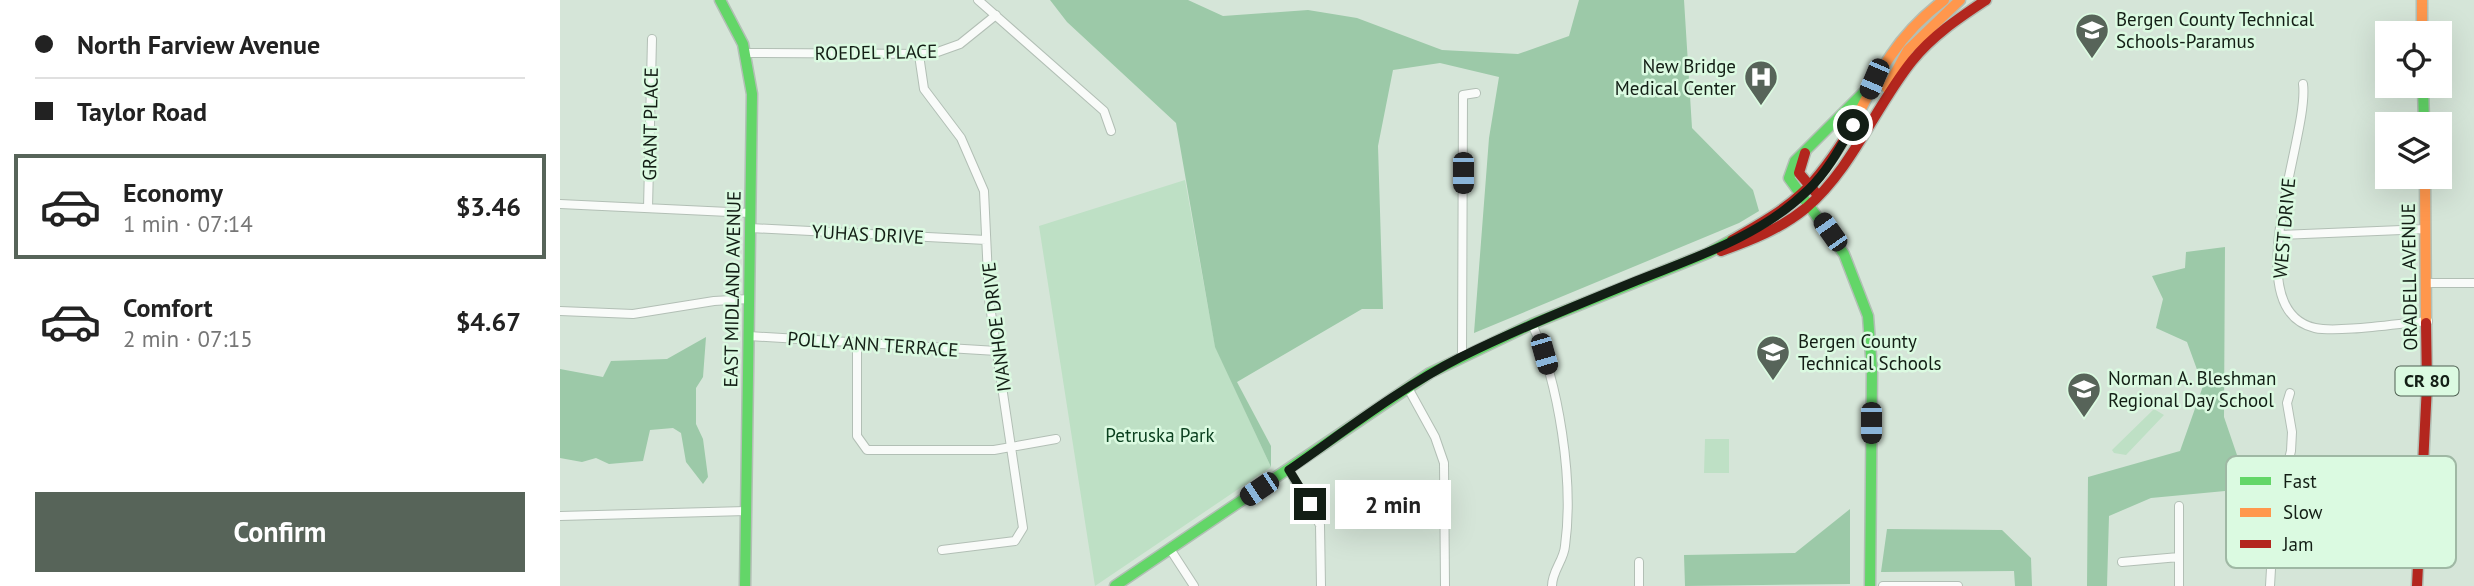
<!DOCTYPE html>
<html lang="en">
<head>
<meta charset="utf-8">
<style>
	:root { --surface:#fff; --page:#f6f6f6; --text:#222; --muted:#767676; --line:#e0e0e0; --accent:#576459 }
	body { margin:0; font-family:"PT Sans",sans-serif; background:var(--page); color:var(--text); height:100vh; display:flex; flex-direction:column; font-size:26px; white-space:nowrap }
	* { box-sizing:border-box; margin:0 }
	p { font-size:23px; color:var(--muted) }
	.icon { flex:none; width:38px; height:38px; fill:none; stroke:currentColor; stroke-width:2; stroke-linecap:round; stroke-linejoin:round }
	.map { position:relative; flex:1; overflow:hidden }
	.sheet { display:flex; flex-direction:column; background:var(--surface); width:560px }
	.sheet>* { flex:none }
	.banner { display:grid; align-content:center; height:154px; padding:0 35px; background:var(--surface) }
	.buttons { position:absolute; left:1815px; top:21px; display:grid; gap:14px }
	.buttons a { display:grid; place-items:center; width:77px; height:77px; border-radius:0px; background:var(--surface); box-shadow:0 7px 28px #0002; font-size:35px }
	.end { position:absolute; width:32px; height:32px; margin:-16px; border:9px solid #131e15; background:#fff; box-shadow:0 0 0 4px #fff }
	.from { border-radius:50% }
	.bubble { position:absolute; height:49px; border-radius:0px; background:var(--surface); box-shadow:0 7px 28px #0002; font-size:23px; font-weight:700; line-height:49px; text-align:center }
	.car { position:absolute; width:21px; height:42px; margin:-21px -10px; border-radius:9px; box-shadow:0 0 5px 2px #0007; background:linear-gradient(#222 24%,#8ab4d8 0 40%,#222 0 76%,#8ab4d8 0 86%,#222 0) }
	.banner b { display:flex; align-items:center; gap:24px; height:66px; font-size:26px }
	.banner b+b { border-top:2px solid var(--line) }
	.banner i { width:18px; height:18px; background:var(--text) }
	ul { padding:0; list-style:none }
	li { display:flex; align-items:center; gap:21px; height:105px; margin:0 14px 10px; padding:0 21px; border:4px solid transparent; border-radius:0px }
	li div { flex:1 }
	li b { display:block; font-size:26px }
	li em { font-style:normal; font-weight:700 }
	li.on { border-color:var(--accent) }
	li>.icon { width:63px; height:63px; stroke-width:1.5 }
	.button { display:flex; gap:14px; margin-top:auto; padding:14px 35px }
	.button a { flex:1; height:80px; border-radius:0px; background:var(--accent); color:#fff; font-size:28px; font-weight:700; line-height:80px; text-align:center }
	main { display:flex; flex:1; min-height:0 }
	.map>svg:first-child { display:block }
	.green { fill:#bee0c5 }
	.forest { fill:#9cc9a8 }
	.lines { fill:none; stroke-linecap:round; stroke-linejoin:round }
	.street-casing { stroke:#b2bfb5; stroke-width:10 }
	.fast-casing { stroke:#b2bfb5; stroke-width:13 }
	.slow-casing { stroke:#b2bfb5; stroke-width:13 }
	.jam-casing { stroke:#b2bfb5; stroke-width:13 }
	.street { stroke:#f9fbf9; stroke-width:8 }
	.fast { stroke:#63d668; stroke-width:10 }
	.slow { stroke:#ff974d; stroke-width:10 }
	.jam { stroke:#b3261e; stroke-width:10 }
	.route { stroke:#131e15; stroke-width:9 }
	.labels { text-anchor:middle; stroke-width:5; stroke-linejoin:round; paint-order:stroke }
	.shield { fill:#dbfae1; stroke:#4f6052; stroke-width:2 }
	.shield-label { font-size:18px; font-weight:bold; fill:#131e15 }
	.poi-label { font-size:19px; fill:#131e15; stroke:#dbfae1; text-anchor:start }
	.street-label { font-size:19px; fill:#131e15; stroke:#dbfae1 }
	.park-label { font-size:19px; fill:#0b401f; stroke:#dbfae1 }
	.key { fill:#dbfae1; stroke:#9fb8a4; stroke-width:2 }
	.key-label { font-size:19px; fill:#131e15 }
</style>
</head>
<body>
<main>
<section class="sheet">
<div class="banner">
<b><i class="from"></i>North Farview Avenue</b>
<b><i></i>Taylor Road</b>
</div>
<ul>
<li class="on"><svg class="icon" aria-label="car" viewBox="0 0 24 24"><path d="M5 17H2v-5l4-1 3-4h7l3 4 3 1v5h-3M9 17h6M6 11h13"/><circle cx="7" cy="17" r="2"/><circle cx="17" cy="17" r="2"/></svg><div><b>Economy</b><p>1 min · 07:14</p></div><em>$3.46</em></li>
<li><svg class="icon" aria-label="car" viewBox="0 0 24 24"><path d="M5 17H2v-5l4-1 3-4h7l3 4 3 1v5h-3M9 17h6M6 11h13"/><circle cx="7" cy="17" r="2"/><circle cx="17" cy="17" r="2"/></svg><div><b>Comfort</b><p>2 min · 07:15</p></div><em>$4.67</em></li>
</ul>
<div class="button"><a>Confirm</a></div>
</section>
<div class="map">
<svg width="1914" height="586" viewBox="0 0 1914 586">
	<rect width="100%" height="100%" fill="#d5e5d8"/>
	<!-- green -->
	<path class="green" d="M625 180 655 346 711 467 535 586 479 226Z
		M1594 409 1604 415 1566 455 1554 453 1552 450Z
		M1145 439H1169V473H1144Z"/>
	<!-- forest -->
	<path class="forest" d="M490 0H628L663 16 748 10 797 18 882 50 958 54 1009 36 1019 0H1124L1132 128 1193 190 1199 211 1179 223 914 333 929 138 939 77 880 63 833 70 818 146 823 309H802L677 382 711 446V467L655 347 616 123 507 22Z
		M1665 247 1664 417 1678 458 1665 491 1591 498 1549 516 1547 586H1527L1528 477 1620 451 1643 386 1627 342 1596 328 1603 299 1592 276 1625 268 1626 252Z
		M146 337 143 377 136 388V424L143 439 148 477 143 484 126 462 121 433 113 428 90 430 83 461 49 464 36 458 22 462 0 458V369L43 377 51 361 107 359Z
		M1290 509V584L1125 586 1124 555 1235 553Z
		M1327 529 1442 530 1471 558 1472 586H1455L1454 571 1321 572Z"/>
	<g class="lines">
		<!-- street casing -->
		<g class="street-casing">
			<path id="street" d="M418 0 544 111 551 131
				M186 53 372 54 400 44 436 15
				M359 55 364 89 401 138 424 191 429 299 463 528 455 541 382 550
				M1743 84C1750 135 1674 310 1755 328 1778 333 1841 323 1868 321
				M0 204 190 213
				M88 208 92 39
				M190 228 426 240
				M1721 235 1866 229
				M1867 283H1914
				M0 311 73 314 154 301 189 299
				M972 324C999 383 1014 481 1005 546 1004 560 992 571 992 586
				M189 336 437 351
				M297 343V436L307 450H434L496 439
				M902 357 903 95 916 93
				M848 388 875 437 884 463 885 586
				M729 470 760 525 761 586
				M1619 506V586
				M0 516 186 511
				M610 549 634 586
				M1711 558 1765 561 1858 560
				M1562 562 1619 557
				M1079 586V562
				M1323 586H1398
				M1710 586 1714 517 1731 451 1732 432 1727 403 1730 393"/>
		</g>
		<!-- fast casing -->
		<g class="fast-casing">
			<path id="fast" d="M160 0 183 44 192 94 185 586
				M1863 86 1864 124
				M1304 92 1235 161 1229 178 1284 254 1308 316 1312 370 1310 586
				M555 586 870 373 972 324 1148 253 1172 240"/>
		</g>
		<!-- slow casing -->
		<g class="slow-casing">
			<path id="slow" d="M1862 0V33
				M1327 88 1348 50 1400 0
				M1292 127C1318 74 1335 37 1384 0
				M1865 177 1866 323"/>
		</g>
		<!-- jam casing -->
		<g class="jam-casing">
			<path id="jam" d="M1245 153 1239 173 1256 193
				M1172 240C1235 205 1254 189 1292 127
				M1161 251C1192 240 1220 229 1246 208 1292 169 1315 107 1352 61 1373 35 1399 18 1426 0
				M1857 586 1867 385 1866 323"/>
		</g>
		<!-- street -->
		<use href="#street" class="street"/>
		<!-- fast -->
		<use href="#fast" class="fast"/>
		<!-- slow -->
		<use href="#slow" class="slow"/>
		<!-- jam -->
		<use href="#jam" class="jam"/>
	</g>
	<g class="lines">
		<!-- route -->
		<path class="route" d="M750 504 729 470C785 431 840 388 901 357 958 329 1017 305 1076 281 1136 257 1201 236 1248 190 1267 172 1280 148 1293 125"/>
	</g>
	<!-- icons -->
	<defs>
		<g id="school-pin" transform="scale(1.75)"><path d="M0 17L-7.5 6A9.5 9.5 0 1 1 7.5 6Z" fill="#576459" stroke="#dbfae1"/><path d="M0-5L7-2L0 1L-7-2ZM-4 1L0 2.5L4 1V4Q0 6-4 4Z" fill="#fff"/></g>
		<g id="hospital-pin" transform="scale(1.75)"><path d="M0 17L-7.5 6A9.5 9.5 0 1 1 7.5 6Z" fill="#576459" stroke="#dbfae1"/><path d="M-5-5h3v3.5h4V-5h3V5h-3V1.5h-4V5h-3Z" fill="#fff"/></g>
	</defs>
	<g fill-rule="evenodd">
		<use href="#school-pin" x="1532" y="30"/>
		<use href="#hospital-pin" x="1201" y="77"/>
		<use href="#school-pin" x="1213" y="352"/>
		<use href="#school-pin" x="1524" y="389"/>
	</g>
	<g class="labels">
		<!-- shield labels -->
		<rect class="shield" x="1835.5" y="366.5" width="63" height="29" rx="5"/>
		<g class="shield-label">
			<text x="1867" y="387">CR 80</text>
		</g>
		<!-- poi labels -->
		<g class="poi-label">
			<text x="1556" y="26">Bergen County Technical<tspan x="1556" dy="22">Schools-Paramus</tspan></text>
			<text x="1176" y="73" text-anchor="end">New Bridge<tspan x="1176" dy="22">Medical Center</tspan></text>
			<text x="1238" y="348">Bergen County<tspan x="1238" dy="22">Technical Schools</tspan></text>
			<text x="1548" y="385">Norman A. Bleshman<tspan x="1548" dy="22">Regional Day School</tspan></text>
		</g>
		<!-- street labels -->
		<g class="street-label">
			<text transform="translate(316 52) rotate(-1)" y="7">ROEDEL PLACE</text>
			<text transform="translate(90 124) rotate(-89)" y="7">GRANT PLACE</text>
			<text transform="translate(1724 228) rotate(-85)" y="7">WEST DRIVE</text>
			<text transform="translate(308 234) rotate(3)" y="7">YUHAS DRIVE</text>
			<text transform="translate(1849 277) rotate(-91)" y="7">ORADELL AVENUE</text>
			<text transform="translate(172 289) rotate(-89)" y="7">EAST MIDLAND AVENUE</text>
			<text transform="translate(436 327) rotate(-97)" y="7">IVANHOE DRIVE</text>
			<text transform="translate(313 344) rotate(4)" y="7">POLLY ANN TERRACE</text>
		</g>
		<!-- park labels -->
		<g class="park-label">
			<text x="600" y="442">Petruska Park</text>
		</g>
	</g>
	<!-- legend -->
	<rect x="1666" y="456" width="230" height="112" rx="10" class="key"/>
	<rect x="1680" y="477" width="31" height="8" fill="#63d668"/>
	<rect x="1680" y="508" width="31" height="9" fill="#ff974d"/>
	<rect x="1680" y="540" width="31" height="8" fill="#b3261e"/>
	<g class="key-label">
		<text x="1723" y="488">Fast</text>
		<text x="1723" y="519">Slow</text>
		<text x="1723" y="551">Jam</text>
	</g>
</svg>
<div class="buttons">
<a><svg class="icon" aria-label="locate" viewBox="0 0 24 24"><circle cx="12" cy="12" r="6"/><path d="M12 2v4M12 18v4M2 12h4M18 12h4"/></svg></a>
<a><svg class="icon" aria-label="layers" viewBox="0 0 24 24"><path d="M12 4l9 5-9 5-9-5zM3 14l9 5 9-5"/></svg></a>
</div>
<i class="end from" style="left:1293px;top:125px"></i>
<i class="end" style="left:750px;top:504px"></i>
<div class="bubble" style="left:775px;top:480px;width:116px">2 min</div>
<i class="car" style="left:1314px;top:79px;rotate:203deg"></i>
<i class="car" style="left:903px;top:173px;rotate:180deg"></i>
<i class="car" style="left:1270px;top:232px;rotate:325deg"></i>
<i class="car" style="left:984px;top:354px;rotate:164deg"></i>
<i class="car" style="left:1311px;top:423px;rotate:180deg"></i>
<i class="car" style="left:699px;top:489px;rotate:236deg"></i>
</div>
</main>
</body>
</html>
